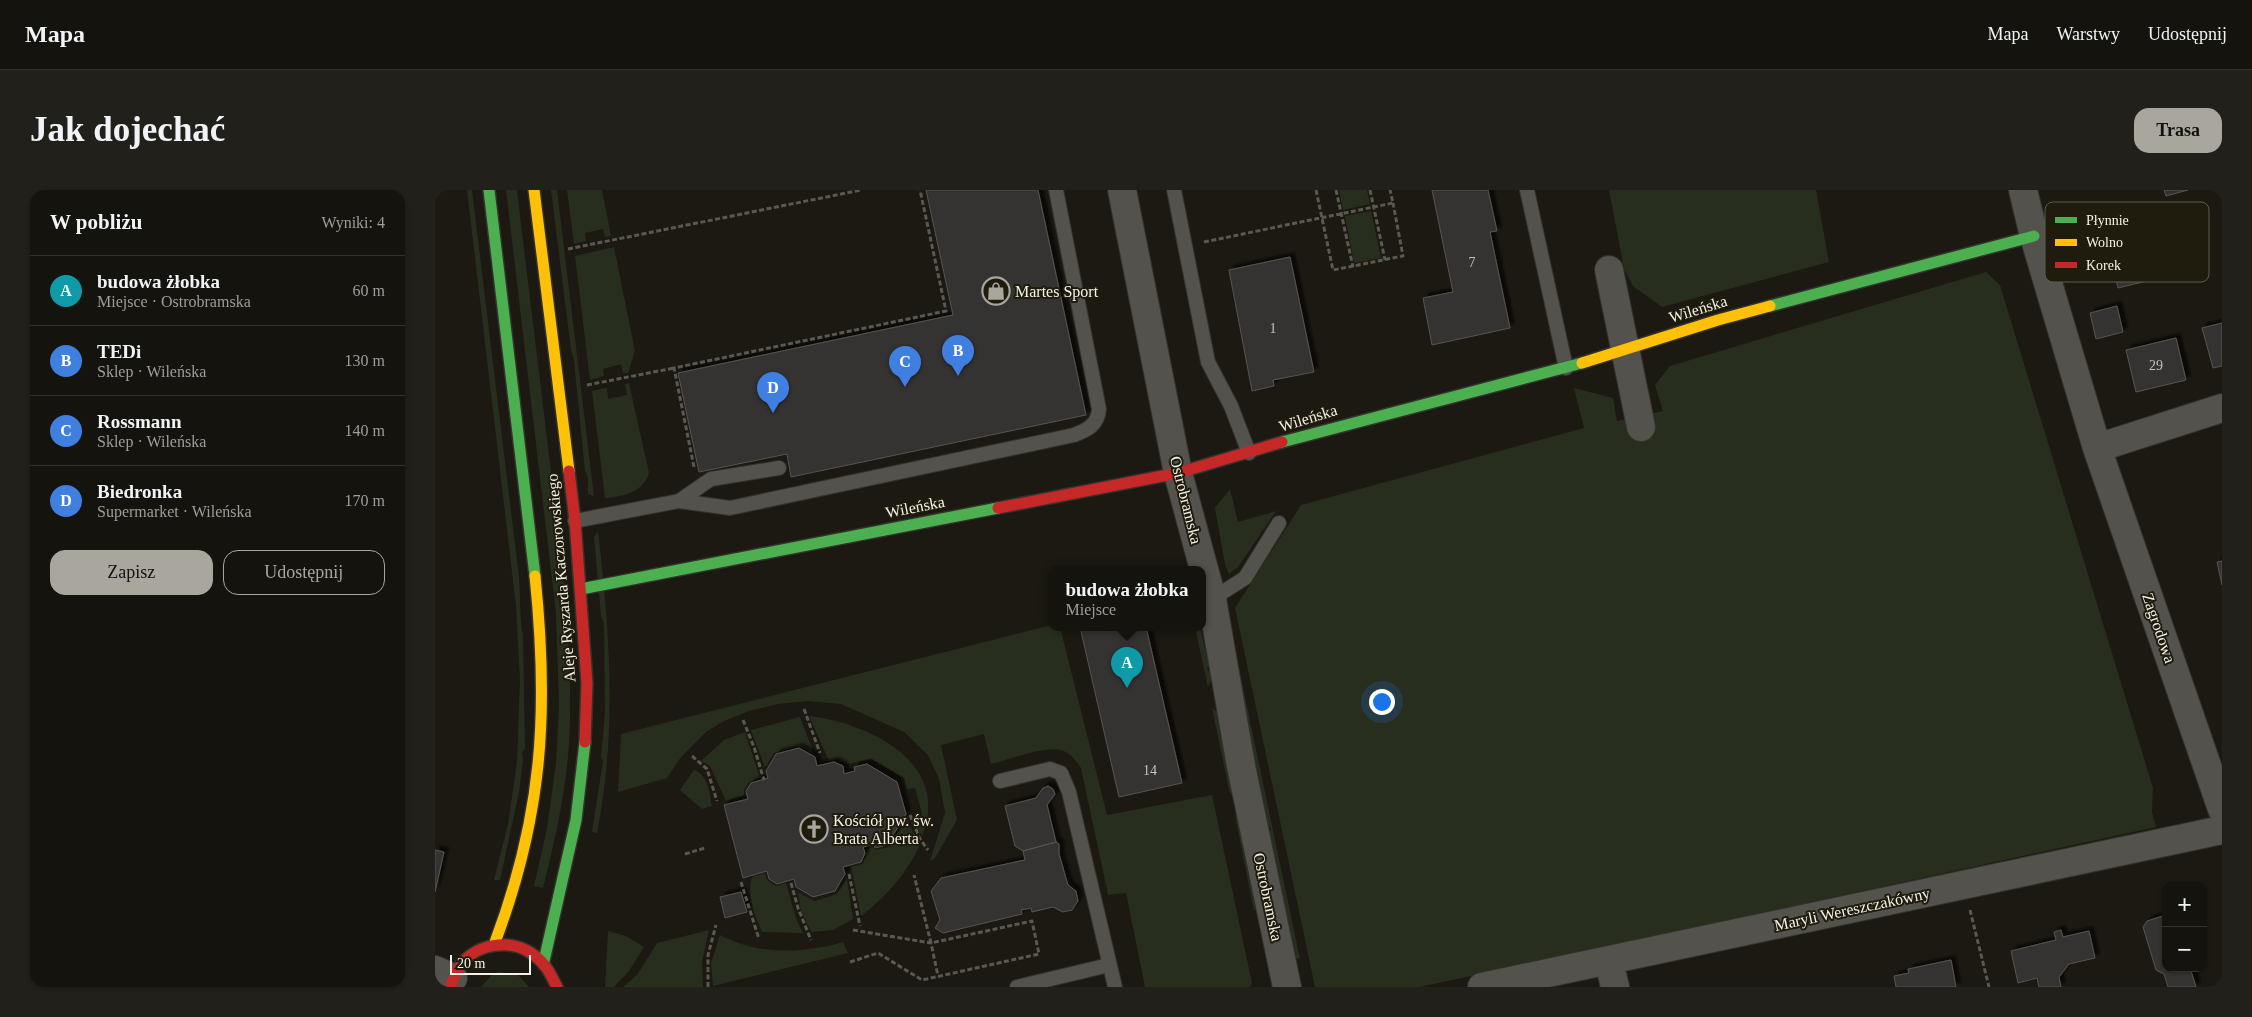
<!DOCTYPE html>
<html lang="pl">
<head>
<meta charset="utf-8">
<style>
	body { margin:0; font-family:"Times New Roman",serif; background:#21201b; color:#f1f3f6 }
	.controls { position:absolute; right:15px; bottom:15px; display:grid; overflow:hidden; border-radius:10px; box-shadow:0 1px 4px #0004 }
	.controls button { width:45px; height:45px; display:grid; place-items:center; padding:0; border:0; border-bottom:1px solid #33322e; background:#14130d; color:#f1f3f6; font:25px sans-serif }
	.scale { position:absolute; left:15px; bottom:12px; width:81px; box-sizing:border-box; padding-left:5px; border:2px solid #f5f2e9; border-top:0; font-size:14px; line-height:18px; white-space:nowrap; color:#f5f2e9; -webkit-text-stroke:4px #1f1c0d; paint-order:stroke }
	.you { position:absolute; left:946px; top:511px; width:18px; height:18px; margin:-12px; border:4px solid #fff; border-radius:50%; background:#1a73e8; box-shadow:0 0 0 8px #1a73e833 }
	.badge { display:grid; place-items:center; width:32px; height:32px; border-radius:50%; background:#a9a69d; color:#fff; font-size:16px; font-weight:700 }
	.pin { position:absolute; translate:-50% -41px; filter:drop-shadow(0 1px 2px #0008) }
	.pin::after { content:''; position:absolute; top:26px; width:18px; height:15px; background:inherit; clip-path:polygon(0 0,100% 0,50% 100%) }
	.popup { position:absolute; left:613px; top:376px; width:158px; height:65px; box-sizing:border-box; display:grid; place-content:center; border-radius:10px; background:#14130d; filter:drop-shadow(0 1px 4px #0005); font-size:16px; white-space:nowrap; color:#9d9e9d }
	.popup b { font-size:19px; color:#f1f3f6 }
	.popup::after { content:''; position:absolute; left:50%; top:100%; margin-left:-10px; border:10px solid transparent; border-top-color:#14130d }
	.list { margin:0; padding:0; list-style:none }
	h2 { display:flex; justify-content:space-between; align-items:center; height:65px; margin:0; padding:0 20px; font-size:21px }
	h2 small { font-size:16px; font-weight:400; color:#9d9e9d }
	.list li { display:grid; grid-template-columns:32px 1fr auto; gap:15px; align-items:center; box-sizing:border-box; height:70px; padding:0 20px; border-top:1px solid #33322e }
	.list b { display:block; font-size:19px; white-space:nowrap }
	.list p { margin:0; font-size:16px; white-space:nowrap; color:#9d9e9d }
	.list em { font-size:16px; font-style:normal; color:#9d9e9d }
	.actions { display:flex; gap:10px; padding:15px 20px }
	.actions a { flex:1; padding:11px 0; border:1px solid #a9a69d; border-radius:15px; text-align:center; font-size:18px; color:#a9a69d }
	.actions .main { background:#a9a69d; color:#111 }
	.map { position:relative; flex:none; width:1787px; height:797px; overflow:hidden; border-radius:15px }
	header { display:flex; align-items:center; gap:30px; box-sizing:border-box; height:70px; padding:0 25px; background:#14130d; border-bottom:1px solid #33322e }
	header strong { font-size:24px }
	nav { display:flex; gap:28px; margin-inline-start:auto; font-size:18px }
	.intro { display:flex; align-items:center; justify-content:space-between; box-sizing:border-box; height:120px; padding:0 30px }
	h1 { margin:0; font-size:35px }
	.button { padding:12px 22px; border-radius:15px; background:#a9a69d; color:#111; font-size:18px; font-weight:700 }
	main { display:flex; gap:30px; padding:0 30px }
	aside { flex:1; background:#14130d; border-radius:15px; box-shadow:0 1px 4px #0004 }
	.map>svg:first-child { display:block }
	.green { fill:#282e1d }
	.building { fill:#363331; stroke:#585352; filter:url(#shadow) }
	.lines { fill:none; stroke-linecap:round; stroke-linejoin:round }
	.lane-casing { stroke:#34322d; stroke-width:16 }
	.street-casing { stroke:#34322d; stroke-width:30 }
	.fast-casing { stroke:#34322d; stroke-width:14 }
	.slow-casing { stroke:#34322d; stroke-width:14 }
	.jam-casing { stroke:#34322d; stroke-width:14 }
	.path { stroke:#5a5852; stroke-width:3; stroke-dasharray:5 2.5; stroke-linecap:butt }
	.lane { stroke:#53524c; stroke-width:14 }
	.street { stroke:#53524c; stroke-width:28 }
	.fast { stroke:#4caf50; stroke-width:11 }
	.slow { stroke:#ffc107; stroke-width:11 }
	.jam { stroke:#c62828; stroke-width:11 }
	.labels { text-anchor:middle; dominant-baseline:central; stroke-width:4; stroke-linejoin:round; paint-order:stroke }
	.number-label { font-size:14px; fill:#c5c2bb }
	.poi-label { font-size:16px; fill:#f5f2e9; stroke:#1f1c0d; text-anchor:start }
	.street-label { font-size:16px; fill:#f5f2e9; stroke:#1f1c0d }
	.key { fill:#1f1c0d; stroke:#5f5c4f; stroke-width:1 }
	.key-label { font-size:14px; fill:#f5f2e9 }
</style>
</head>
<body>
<header>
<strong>Mapa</strong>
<nav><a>Mapa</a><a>Warstwy</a><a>Udostępnij</a></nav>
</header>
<div class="intro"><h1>Jak dojechać</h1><a class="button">Trasa</a></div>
<main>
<aside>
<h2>W pobliżu<small>Wyniki: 4</small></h2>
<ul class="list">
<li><span class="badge" style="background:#0f9aa8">A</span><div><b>budowa żłobka</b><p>Miejsce · Ostrobramska</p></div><em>60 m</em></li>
<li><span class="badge" style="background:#3f7fe0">B</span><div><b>TEDi</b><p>Sklep · Wileńska</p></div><em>130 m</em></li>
<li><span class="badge" style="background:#3f7fe0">C</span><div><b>Rossmann</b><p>Sklep · Wileńska</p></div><em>140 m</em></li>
<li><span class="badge" style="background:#3f7fe0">D</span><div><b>Biedronka</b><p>Supermarket · Wileńska</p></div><em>170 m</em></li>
</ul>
<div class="actions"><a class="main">Zapisz</a><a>Udostępnij</a></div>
</aside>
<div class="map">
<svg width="1787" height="797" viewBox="0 0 1787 797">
	<defs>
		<filter id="shadow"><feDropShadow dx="4.5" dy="-4.5" stdDeviation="1" flood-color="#0009"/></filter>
	</defs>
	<rect width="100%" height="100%" fill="#1b1911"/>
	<!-- green -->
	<path class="green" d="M32 0H37L84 387C85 398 85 437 88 444L90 559 87 562 88 570 84 602 65 690H59L73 634 82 572 85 490 81 416Z
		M71 0H82C93 94 105 188 116 282 126 364 137 448 135 531 134 588 122 643 108 698L99 696 112 638 121 573 124 516 121 423Z
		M116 0H122L159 306 153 304C152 296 155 288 150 281L139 171 136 160Z
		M132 0H167L176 46 170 47 168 39 150 43 151 51 139 54Z
		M904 0H932L935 14 908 20Z
		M1174 0H1381L1394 72 1227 117 1198 96 1189 79Z
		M936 21 946 68 919 73 910 26Z
		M179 57 200 161 193 183H188L186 174 168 179 169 186 155 190 140 66Z
		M1551 82 1565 95 1718 598 1717 622 1721 637 985 797H880L800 418 866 315 1149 238 1139 198 1178 208 1182 231 1228 221 1220 195 1235 176Z
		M194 193 214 283C209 302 187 307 170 308L157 201 172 198 173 209 192 205 190 194Z
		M795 299 803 332 841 321 803 377 794 384 790 375 780 318Z
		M163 342C175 443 182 542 162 643L157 642 168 571 166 567 170 523 169 434 166 426 159 347Z
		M792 421 865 769 861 768 834 642 836 639 833 635 800 477 802 474Z
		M617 435 625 437 672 625 777 605 817 793 815 797H710L691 703 673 705 646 578C641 570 635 563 626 560 608 556 574 570 556 574L549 544 506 555 522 630 500 668 495 671 510 623 504 589 493 565 469 542 406 514 373 511 343 514 314 521 289 531 271 542 246 567 232 588 183 602 186 544Z
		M760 437H765L774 476 772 478 773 481 775 480 777 489 773 497Z
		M777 518 783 523 798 598 795 604Z
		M374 526C433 533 517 572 487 646L482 637 487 624 480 598 472 599 469 588 436 569 412 574 402 569 394 571Z
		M365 527 379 564 363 556 339 563 330 577 316 540Z
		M310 542 325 588 314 592 309 600V605L291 611 275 576 266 571 289 550Z
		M259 580C274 586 274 602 277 616L267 619 245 600Z
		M800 625 806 630 823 714 819 721Z
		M472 628 484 657C471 684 451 707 426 726L416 677 428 674 432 659 438 657 440 660 454 657Z
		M330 683 332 690 341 696 351 693 362 731 368 743 327 742C320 725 311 705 317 687Z
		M412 689 418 729 398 740 376 742 366 721 363 702 380 711 402 704Z
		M274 740 267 772 268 797H188L202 785 222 753Z
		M173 741 191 746 209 757 194 781 179 797H170Z
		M285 745C323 765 367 764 408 752L413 763 278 796 276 773Z
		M64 782 83 785 94 797H46L56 786Z"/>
	<!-- building -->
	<path class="building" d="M491 0H603L651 225 356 287 352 264 264 282 243 183 518 125Z
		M997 0H1053L1062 41 1055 42 1075 138 997 155 988 108 1018 102Z
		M1729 0H1753L1731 6Z
		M1704 38 1716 90 1683 98 1670 46Z
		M855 67 879 182 838 190 839 196 817 201 794 80Z
		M1682 116 1688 142 1661 149 1655 123Z
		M1787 133V176L1778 178 1767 138Z
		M1741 148 1751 190 1701 202 1691 160Z
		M1787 371V395L1782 372Z
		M645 437H711L747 593 684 607Z
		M364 558 380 567 382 576 399 572 408 576 409 584 420 581 419 577 432 574 462 592 471 624 452 655 440 658 439 654 428 657 430 663 426 672 408 677 410 684 400 701 378 707 361 697 359 689 342 694 334 689 332 681 308 688 289 615 313 609 311 601 316 593 333 588 331 581 341 564Z
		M613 596 618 599 620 604 612 615 621 652 588 661 580 656 570 616 601 608 608 598Z
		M621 652 624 654V664L633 695 641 701 643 711 637 720 628 722 618 717 597 722 596 718 586 720 587 724 508 743 500 738 505 730 496 701 506 688 590 670 588 661Z
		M0 660 9 662 0 702Z
		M306 702 312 722 290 728 285 707Z
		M1731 725V778H1755L1761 797H1733L1729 784 1721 780 1708 737 1712 731Z
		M1626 740 1628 747 1654 741 1660 768 1634 774 1624 787 1626 797H1604L1602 788 1583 793 1576 761 1621 750 1619 742Z
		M1516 770 1521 797H1461L1459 786 1474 783 1473 779Z"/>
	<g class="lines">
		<!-- lane casing -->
		<g class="lane-casing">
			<path id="lane" d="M739 0 773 172 796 216 814 263
				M1092 0 1131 178
				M244 311 276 289 344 278
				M140 331 244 311 295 318 639 245C652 240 663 235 664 219L621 0
				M777 409 810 388 844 333
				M565 591 615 579 626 583 634 602 680 797
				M582 797 674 775"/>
		</g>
		<!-- street casing -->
		<g class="street-casing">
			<path id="street" d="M687 0 743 283 777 409 806 576 852 797
				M1588 0 1599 46 1662 258 1787 619
				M1174 80 1206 237
				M1662 258 1787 218
				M1174 771 1180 797
				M0 780 18 788
				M1047 797 1787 640"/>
		</g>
		<!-- fast casing -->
		<g class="fast-casing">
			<path id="fast" d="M54 0 100 386
				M1335 116 1599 46
				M847 252 1147 173
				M146 399 563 318
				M109 771 141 630 150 552"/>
		</g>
		<!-- slow casing -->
		<g class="slow-casing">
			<path id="slow" d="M99 0 134 281
				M1147 173 1283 130 1335 116
				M59 755C108 626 114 522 100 386"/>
		</g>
		<!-- jam casing -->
		<g class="jam-casing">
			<path id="jam" d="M134 281 140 331 152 493 150 552
				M563 318 743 283 847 252
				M15 797C18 791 20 785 23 779 38 753 77 747 100 766 111 774 116 785 122 797"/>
		</g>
		<!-- path -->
		<path class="path" d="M881 0 898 80 968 66 958 13
			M901 0 918 77
			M935 0 950 70
			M769 52 958 13 955 0
			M133 59 426 0
			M152 195 239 178
			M259 277 239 178 511 121 485 0
			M369 519 385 563
			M308 530 319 557 329 590
			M257 566 272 579 282 611
			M475 625 485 649 493 660
			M250 664 270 658
			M414 684 425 736
			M306 692 324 749
			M356 693 363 718 376 750
			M1535 720 1554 797
			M418 740 496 753 503 786
			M415 772 443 763 487 790 604 764 597 731 496 753 479 685
			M273 797V765L281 735"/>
		<!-- lane -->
		<use href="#lane" class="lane"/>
		<!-- street -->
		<use href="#street" class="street"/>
		<!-- fast -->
		<use href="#fast" class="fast"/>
		<!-- slow -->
		<use href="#slow" class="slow"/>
		<!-- jam -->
		<use href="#jam" class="jam"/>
	</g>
	<!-- icons -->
	<defs>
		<g id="shop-ring" transform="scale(1.4375)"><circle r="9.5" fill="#1f1c0d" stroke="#a9a69d" stroke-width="1.5"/><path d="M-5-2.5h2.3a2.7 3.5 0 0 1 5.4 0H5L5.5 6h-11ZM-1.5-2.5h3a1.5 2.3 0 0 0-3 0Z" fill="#a9a69d"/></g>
		<g id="church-ring" transform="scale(1.4375)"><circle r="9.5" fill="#1f1c0d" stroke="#a9a69d" stroke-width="1.5"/><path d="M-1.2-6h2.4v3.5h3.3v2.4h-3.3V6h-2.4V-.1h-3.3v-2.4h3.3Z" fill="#a9a69d"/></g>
	</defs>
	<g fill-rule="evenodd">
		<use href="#shop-ring" x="561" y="101"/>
		<use href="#church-ring" x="379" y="639"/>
	</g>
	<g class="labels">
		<!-- number labels -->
		<g class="number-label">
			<text x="1037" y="72">7</text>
			<text x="838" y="138">1</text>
			<text x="1721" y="175">29</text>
			<text x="715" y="580">14</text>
		</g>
		<!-- poi labels -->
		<g class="poi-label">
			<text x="580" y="101">Martes Sport</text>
			<text x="398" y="630">Kościół pw. św.<tspan x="398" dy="18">Brata Alberta</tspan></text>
		</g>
		<!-- street labels -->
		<g class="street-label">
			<text transform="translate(1263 119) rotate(-17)">Wileńska</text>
			<text transform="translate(873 228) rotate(-17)">Wileńska</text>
			<text transform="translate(751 310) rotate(76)">Ostrobramska</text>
			<text transform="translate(480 317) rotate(-11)">Wileńska</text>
			<text transform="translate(126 388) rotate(-95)">Aleje Ryszarda Kaczorowskiego</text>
			<text transform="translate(1724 438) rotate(71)">Zagrodowa</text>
			<text transform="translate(833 707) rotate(78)">Ostrobramska</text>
			<text transform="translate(1417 719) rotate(-12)">Maryli Wereszczakówny</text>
		</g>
	</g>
	<!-- legend -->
	<rect x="1610" y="12" width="164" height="80" rx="8" class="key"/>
	<rect x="1620" y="27" width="22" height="6" fill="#4caf50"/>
	<rect x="1620" y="49" width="22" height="7" fill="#ffc107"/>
	<rect x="1620" y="72" width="22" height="6" fill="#c62828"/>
	<g class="key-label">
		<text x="1651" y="35">Płynnie</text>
		<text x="1651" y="57">Wolno</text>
		<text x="1651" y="80">Korek</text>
	</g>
</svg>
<div class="controls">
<button>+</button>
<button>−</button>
</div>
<div class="scale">20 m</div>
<div class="you"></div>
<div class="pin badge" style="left:692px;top:498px;background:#0f9aa8">A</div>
<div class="popup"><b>budowa żłobka</b>Miejsce</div>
<div class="pin badge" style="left:523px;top:186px;background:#3f7fe0">B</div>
<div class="pin badge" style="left:470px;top:197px;background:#3f7fe0">C</div>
<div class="pin badge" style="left:338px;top:223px;background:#3f7fe0">D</div>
</div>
</main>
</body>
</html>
